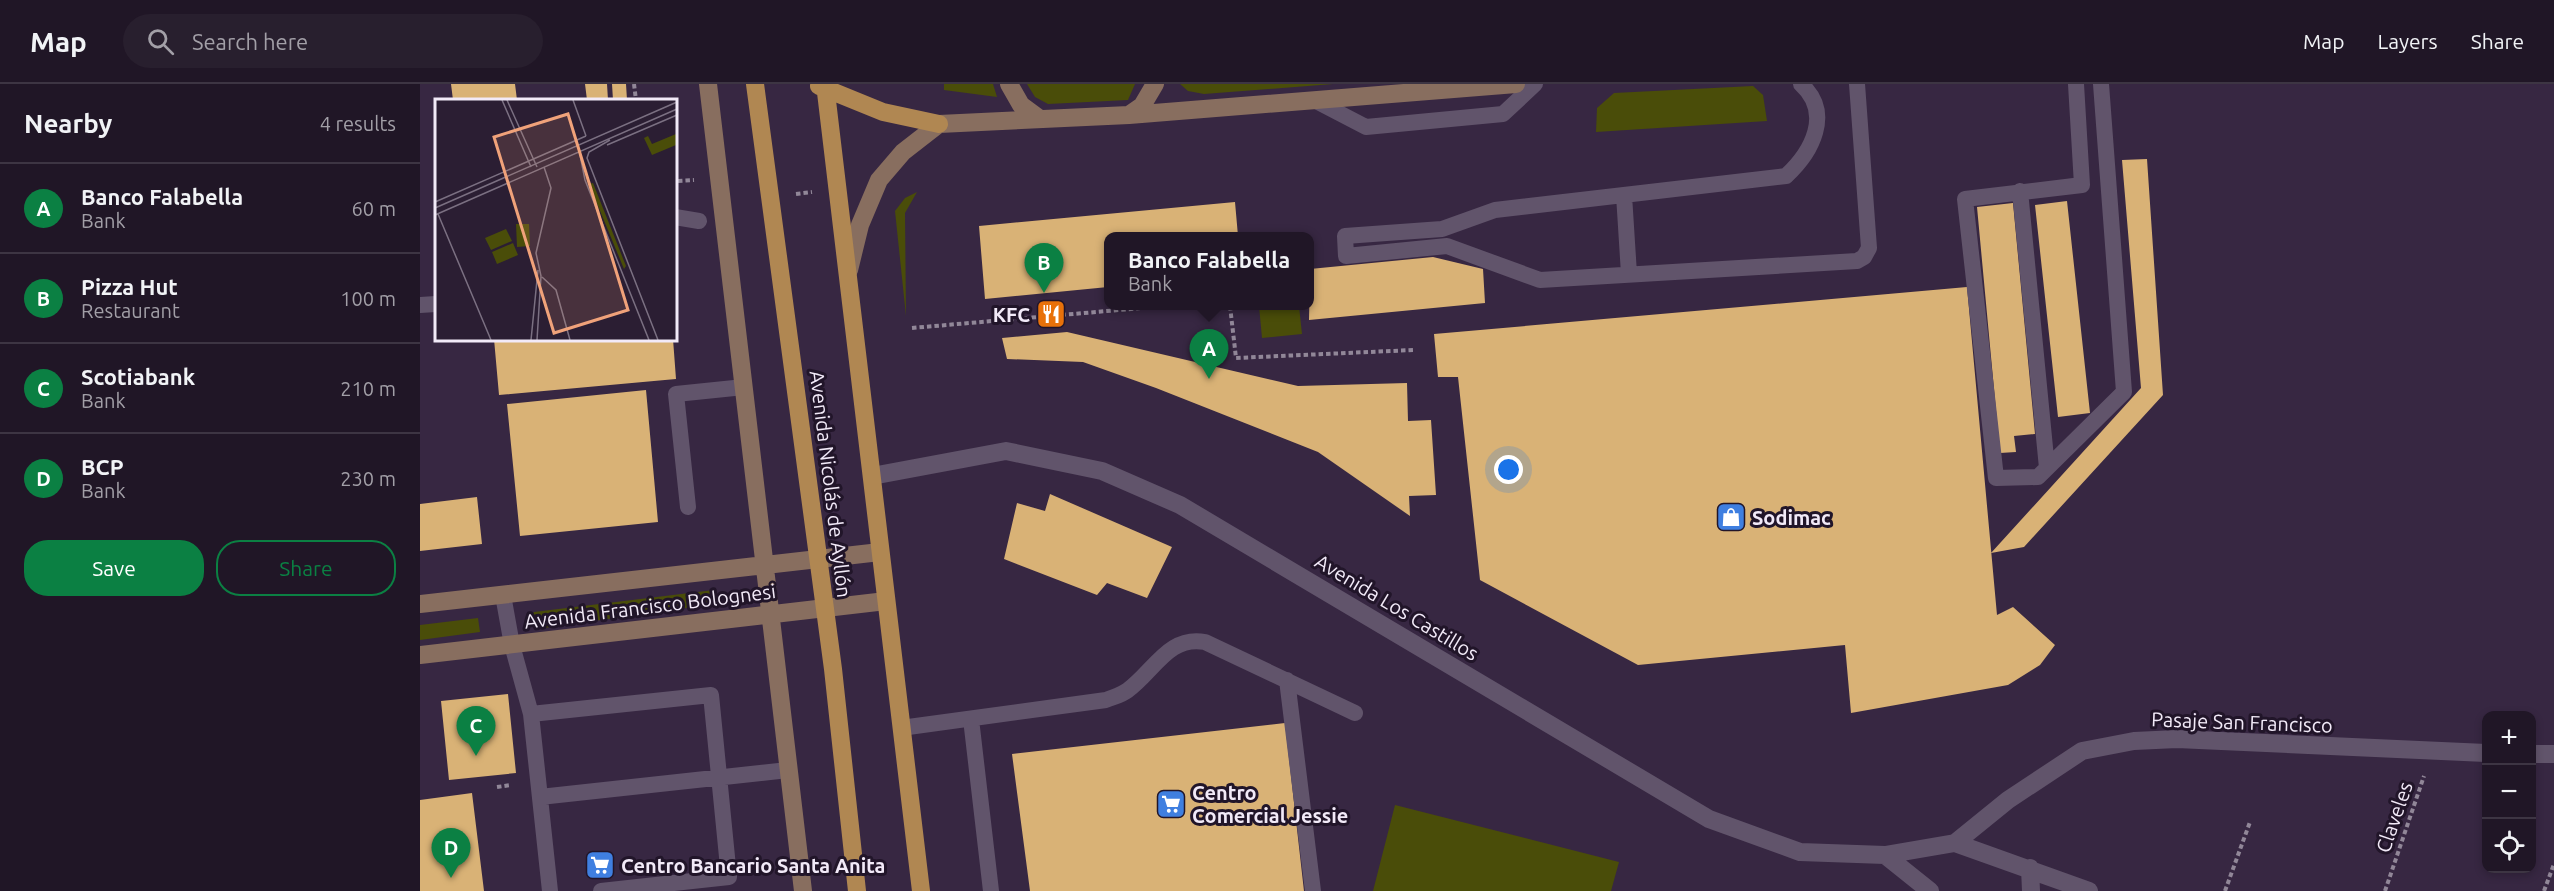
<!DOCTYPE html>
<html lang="en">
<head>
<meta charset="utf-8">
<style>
	body { margin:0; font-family:Ubuntu,sans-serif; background:#281f2e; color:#f1f3f6 }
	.controls { position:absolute; right:18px; bottom:18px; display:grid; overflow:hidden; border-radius:12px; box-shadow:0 3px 9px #0003 }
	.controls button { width:54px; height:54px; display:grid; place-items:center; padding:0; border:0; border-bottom:2px solid #3d3543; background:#201626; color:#f1f3f6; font:30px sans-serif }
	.you { position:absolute; left:1089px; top:386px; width:21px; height:21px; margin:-15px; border:4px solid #fff; border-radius:50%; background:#1a73e8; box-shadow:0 0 0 9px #1a73e833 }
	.badge { display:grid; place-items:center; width:39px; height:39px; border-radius:50%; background:#0b8043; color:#fff; font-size:20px; font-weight:700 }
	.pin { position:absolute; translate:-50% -50px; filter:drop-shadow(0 2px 3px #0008) }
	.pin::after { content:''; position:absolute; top:32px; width:21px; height:18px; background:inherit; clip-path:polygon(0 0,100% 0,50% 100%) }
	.popup { position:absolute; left:684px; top:148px; width:210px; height:78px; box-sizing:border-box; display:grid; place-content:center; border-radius:12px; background:#201626; filter:drop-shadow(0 2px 4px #0005); font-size:20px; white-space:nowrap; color:#a29fa7 }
	.popup b { font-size:22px; color:#f1f3f6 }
	.popup::after { content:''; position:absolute; left:50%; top:100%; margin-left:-12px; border:12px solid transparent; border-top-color:#201626 }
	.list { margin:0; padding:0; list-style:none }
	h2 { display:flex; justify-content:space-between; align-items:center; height:78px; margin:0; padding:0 24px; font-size:26px }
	h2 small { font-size:20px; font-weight:400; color:#a29fa7 }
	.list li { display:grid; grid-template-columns:39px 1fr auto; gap:18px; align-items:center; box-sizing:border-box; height:90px; padding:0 24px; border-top:2px solid #3d3543 }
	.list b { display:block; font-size:22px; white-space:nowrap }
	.list p { margin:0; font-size:20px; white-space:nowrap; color:#a29fa7 }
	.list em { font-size:20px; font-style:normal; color:#a29fa7 }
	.actions { display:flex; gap:12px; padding:18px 24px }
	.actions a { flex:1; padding:14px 0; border:2px solid #0b8043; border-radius:24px; text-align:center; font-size:21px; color:#0b8043 }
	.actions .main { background:#0b8043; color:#fff }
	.icon { flex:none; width:33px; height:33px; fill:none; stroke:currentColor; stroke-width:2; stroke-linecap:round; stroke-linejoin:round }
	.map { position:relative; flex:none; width:2134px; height:807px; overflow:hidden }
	header { display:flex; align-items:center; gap:36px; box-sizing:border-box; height:84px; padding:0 30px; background:#201626; border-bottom:2px solid #3d3543 }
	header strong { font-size:28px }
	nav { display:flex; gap:33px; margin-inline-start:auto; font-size:21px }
	.search { width:420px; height:54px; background:#281f2e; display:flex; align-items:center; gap:15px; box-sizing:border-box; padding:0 21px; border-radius:33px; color:#a29fa7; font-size:22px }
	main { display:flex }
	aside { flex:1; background:#201626 }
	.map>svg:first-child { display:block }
	.built { fill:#372742; fill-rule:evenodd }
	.green { fill:#4a4d09 }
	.building { fill:#d9b276 }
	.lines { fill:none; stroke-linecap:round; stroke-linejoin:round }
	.path { stroke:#918798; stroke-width:4; stroke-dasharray:4.5 3; stroke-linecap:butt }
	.lane { stroke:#61546b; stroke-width:16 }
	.street { stroke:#61546b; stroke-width:18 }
	.secondary { stroke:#886e5f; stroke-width:18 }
	.primary { stroke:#b08752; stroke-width:18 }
	.labels { text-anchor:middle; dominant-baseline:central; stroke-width:6; stroke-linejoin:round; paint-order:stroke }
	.poi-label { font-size:20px; font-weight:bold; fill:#f2eaf8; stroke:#211529; text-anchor:start }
	.street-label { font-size:20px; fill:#f2eaf8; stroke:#211529 }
	.inset-road { fill:none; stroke:#7b7082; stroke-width:1.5 }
	.view { fill:#f0a27a; fill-opacity:0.15; stroke:#f0a27a; stroke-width:3 }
	.inset-edge { fill:none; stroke:#f2eaf8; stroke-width:3 }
</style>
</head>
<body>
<header>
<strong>Map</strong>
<div class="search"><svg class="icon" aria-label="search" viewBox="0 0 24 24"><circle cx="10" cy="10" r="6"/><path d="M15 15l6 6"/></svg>Search here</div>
<nav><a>Map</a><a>Layers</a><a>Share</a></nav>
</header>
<main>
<aside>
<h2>Nearby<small>4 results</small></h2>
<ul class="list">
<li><span class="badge">A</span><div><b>Banco Falabella</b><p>Bank</p></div><em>60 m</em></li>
<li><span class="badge">B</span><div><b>Pizza Hut</b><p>Restaurant</p></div><em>100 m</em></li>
<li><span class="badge">C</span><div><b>Scotiabank</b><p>Bank</p></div><em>210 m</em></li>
<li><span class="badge">D</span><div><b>BCP</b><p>Bank</p></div><em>230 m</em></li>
</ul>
<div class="actions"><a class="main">Save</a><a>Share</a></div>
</aside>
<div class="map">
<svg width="2134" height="807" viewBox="0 0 2134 807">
	<rect width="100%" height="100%" fill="#2b1e33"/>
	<!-- built -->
	<path class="built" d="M0 0H2134V807H0ZM16 16H255V255H16ZM688 152H890V222H688ZM2066 632H2112V784H2066Z"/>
	<!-- green -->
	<path class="green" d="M524 0H573L577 13 524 6Z
		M607 0H715L708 16 628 20 615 13Z
		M760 0H913L784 10 768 7Z
		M1333 2 1343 11 1347 37 1176 48 1177 24 1194 9Z
		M497 108 485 129 486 232 475 127 485 114Z
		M839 222H879L882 250 842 254Z
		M294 506V520L117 545 110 541 109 533 114 528Z
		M58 534 60 548 0 556V541Z
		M975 721 1199 778 1191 807H953Z"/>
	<!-- building -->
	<path class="building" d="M31 0H95L97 16H33Z
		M165 0H187L188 16H167Z
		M192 0H206L207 16H193Z
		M1727 75 1743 311 1604 463 1571 469 1721 304 1702 76Z
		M1647 117 1670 329 1638 333 1615 121Z
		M815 118 818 152H688V203L565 215 559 142Z
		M1593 119 1615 350 1594 352 1596 368 1580 369 1557 123Z
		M1013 173 1063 185 1065 219 889 236 890 185Z
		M1547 203 1577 531 1593 523 1635 561 1620 581 1588 601 1431 629 1425 561 1218 581 1060 496 1038 293H1018L1014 250Z
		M647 248 878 302 987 299 988 337 1011 336 1016 411 989 412 990 432 898 368 736 304 663 278 587 275 582 254Z
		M74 255H253L256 295 79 311Z
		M226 306 238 438 100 452 87 320Z
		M630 410 752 463 727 514 687 499 677 511 584 475 597 419 625 427Z
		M57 413 62 460 0 467V420Z
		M88 610 96 689 29 696 21 617Z
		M865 639 884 807H610L592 670Z
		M52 709 64 807H0V716Z"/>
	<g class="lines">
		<!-- path -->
		<path class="path" d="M214 0 216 16
			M255 84 256 97 274 96
			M376 110 392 108
			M810 222 816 274 993 266
			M492 244 745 222
			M77 703 91 701
			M1805 807 1830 738
			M1965 807 2004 692
			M2124 807 2134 780"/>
		<!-- lane -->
		<path class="lane" d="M1381 0C1413 29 1392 68 1366 92L1075 126 1022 145 925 152 926 172 1027 162 1120 196 1437 177 1444 173 1449 164 1437 0
			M1656 0 1662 101 1545 115 1576 394 1618 393 1704 308 1681 0
			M896 17 946 43 1083 30 1115 0
			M1600 107 1627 384
			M1204 111 1209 190
			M255 133 279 137
			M0 221 16 220
			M268 423 256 310 324 303
			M83 511 92 561 111 630
			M867 596 893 807
			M551 635 571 807
			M481 644 686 616C693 613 702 611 708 606 734 587 749 551 785 558L935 629
			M120 713 368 686
			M130 807 111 630 291 611 309 793 181 807"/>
		<!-- street -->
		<path class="street" d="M452 392 586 367 682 387 760 421 1289 735 1380 768 1465 771 1535 759 1669 807
			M2112 670H2134
			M1535 759 1588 716 1662 667 1714 657 1757 655 2066 669
			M1465 771 1510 807
			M1610 784 1611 807"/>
		<!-- secondary -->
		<path class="secondary" d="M288 0 383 807
			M589 0 601 21 620 35
			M709 31 722 22 735 0
			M429 186 440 141 459 96 483 68 519 40 709 31 1096 0
			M0 520 460 468
			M0 571 466 517"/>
		<!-- primary -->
		<path class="primary" d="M335 0 413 585 437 807
			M405 0 501 807
			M399 2 463 28 519 40"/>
	</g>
	<!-- icons -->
	<defs>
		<g id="restaurant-square" transform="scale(1.5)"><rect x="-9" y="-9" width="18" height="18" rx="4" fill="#e8710a" stroke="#211529"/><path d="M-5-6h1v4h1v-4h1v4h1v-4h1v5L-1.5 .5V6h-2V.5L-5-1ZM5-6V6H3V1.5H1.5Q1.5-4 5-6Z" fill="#fff"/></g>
		<g id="shop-square" transform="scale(1.5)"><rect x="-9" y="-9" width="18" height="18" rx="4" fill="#3f7fe0" stroke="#211529"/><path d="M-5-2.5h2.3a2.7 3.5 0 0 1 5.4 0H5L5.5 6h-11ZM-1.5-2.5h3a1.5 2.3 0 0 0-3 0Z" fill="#fff"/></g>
		<g id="supermarket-square" transform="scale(1.5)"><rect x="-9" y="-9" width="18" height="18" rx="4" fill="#3f7fe0" stroke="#211529"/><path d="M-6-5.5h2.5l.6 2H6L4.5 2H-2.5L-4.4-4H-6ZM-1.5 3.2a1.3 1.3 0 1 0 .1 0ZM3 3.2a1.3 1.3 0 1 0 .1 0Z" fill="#fff"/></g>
	</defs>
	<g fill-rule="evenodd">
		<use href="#restaurant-square" x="631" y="230"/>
		<use href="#shop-square" x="1311" y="433"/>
		<use href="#supermarket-square" x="751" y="720"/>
		<use href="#supermarket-square" x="180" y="781"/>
	</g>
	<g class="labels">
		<!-- poi labels -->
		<g class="poi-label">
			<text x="610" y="230" text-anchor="end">KFC</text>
			<text x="1332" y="433">Sodimac</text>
			<text x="772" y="708">Centro<tspan x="772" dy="23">Comercial Jessie</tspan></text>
			<text x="201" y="781">Centro Bancario Santa Anita</text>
		</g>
		<!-- street labels -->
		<g class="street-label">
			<text transform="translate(411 400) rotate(83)">Avenida Nicolás de Ayllón</text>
			<text transform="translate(230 522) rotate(-7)">Avenida Francisco Bolognesi</text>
			<text transform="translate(977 523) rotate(31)">Avenida Los Castillos</text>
			<text transform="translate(1822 638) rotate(2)">Pasaje San Francisco</text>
			<text transform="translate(1974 733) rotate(-71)">Claveles</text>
		</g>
	</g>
	<!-- overview -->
	<g transform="translate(15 15)">
		<rect width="242" height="242" fill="#2b1e33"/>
		<path d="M241 35V46L217 56 209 39 213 37 217 45ZM158 84 191 167 189 170 154 85ZM81 125H94L95 147 82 148ZM71 130 77 142 56 151 50 139ZM78 144 83 156 62 165 57 153Z" fill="#4a4d09"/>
		<path class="inset-road" d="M67 1 96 68M72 1 102 68M138 1 151 37M175 41 154 53 152 59 223 241M172 46 242 16M144 51 150 81 214 241M0 103 151 37M0 109 242 3M3 115 56 241M0 116 242 10M107 178 121 191 135 241M96 241 103 171M102 241 106 177 101 154 116 89 109 68"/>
		<path class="view" d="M133 15 193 211 119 234 59 38Z"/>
		<rect width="242" height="242" class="inset-edge"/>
	</g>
</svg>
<div class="controls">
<button>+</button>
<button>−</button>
<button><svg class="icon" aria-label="locate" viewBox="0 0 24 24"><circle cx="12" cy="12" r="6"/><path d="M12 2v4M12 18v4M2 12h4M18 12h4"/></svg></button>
</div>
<div class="you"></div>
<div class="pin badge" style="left:789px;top:295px">A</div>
<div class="popup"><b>Banco Falabella</b>Bank</div>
<div class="pin badge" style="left:624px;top:209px">B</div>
<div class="pin badge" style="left:56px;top:672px">C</div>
<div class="pin badge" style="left:31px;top:794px">D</div>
</div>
</main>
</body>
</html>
